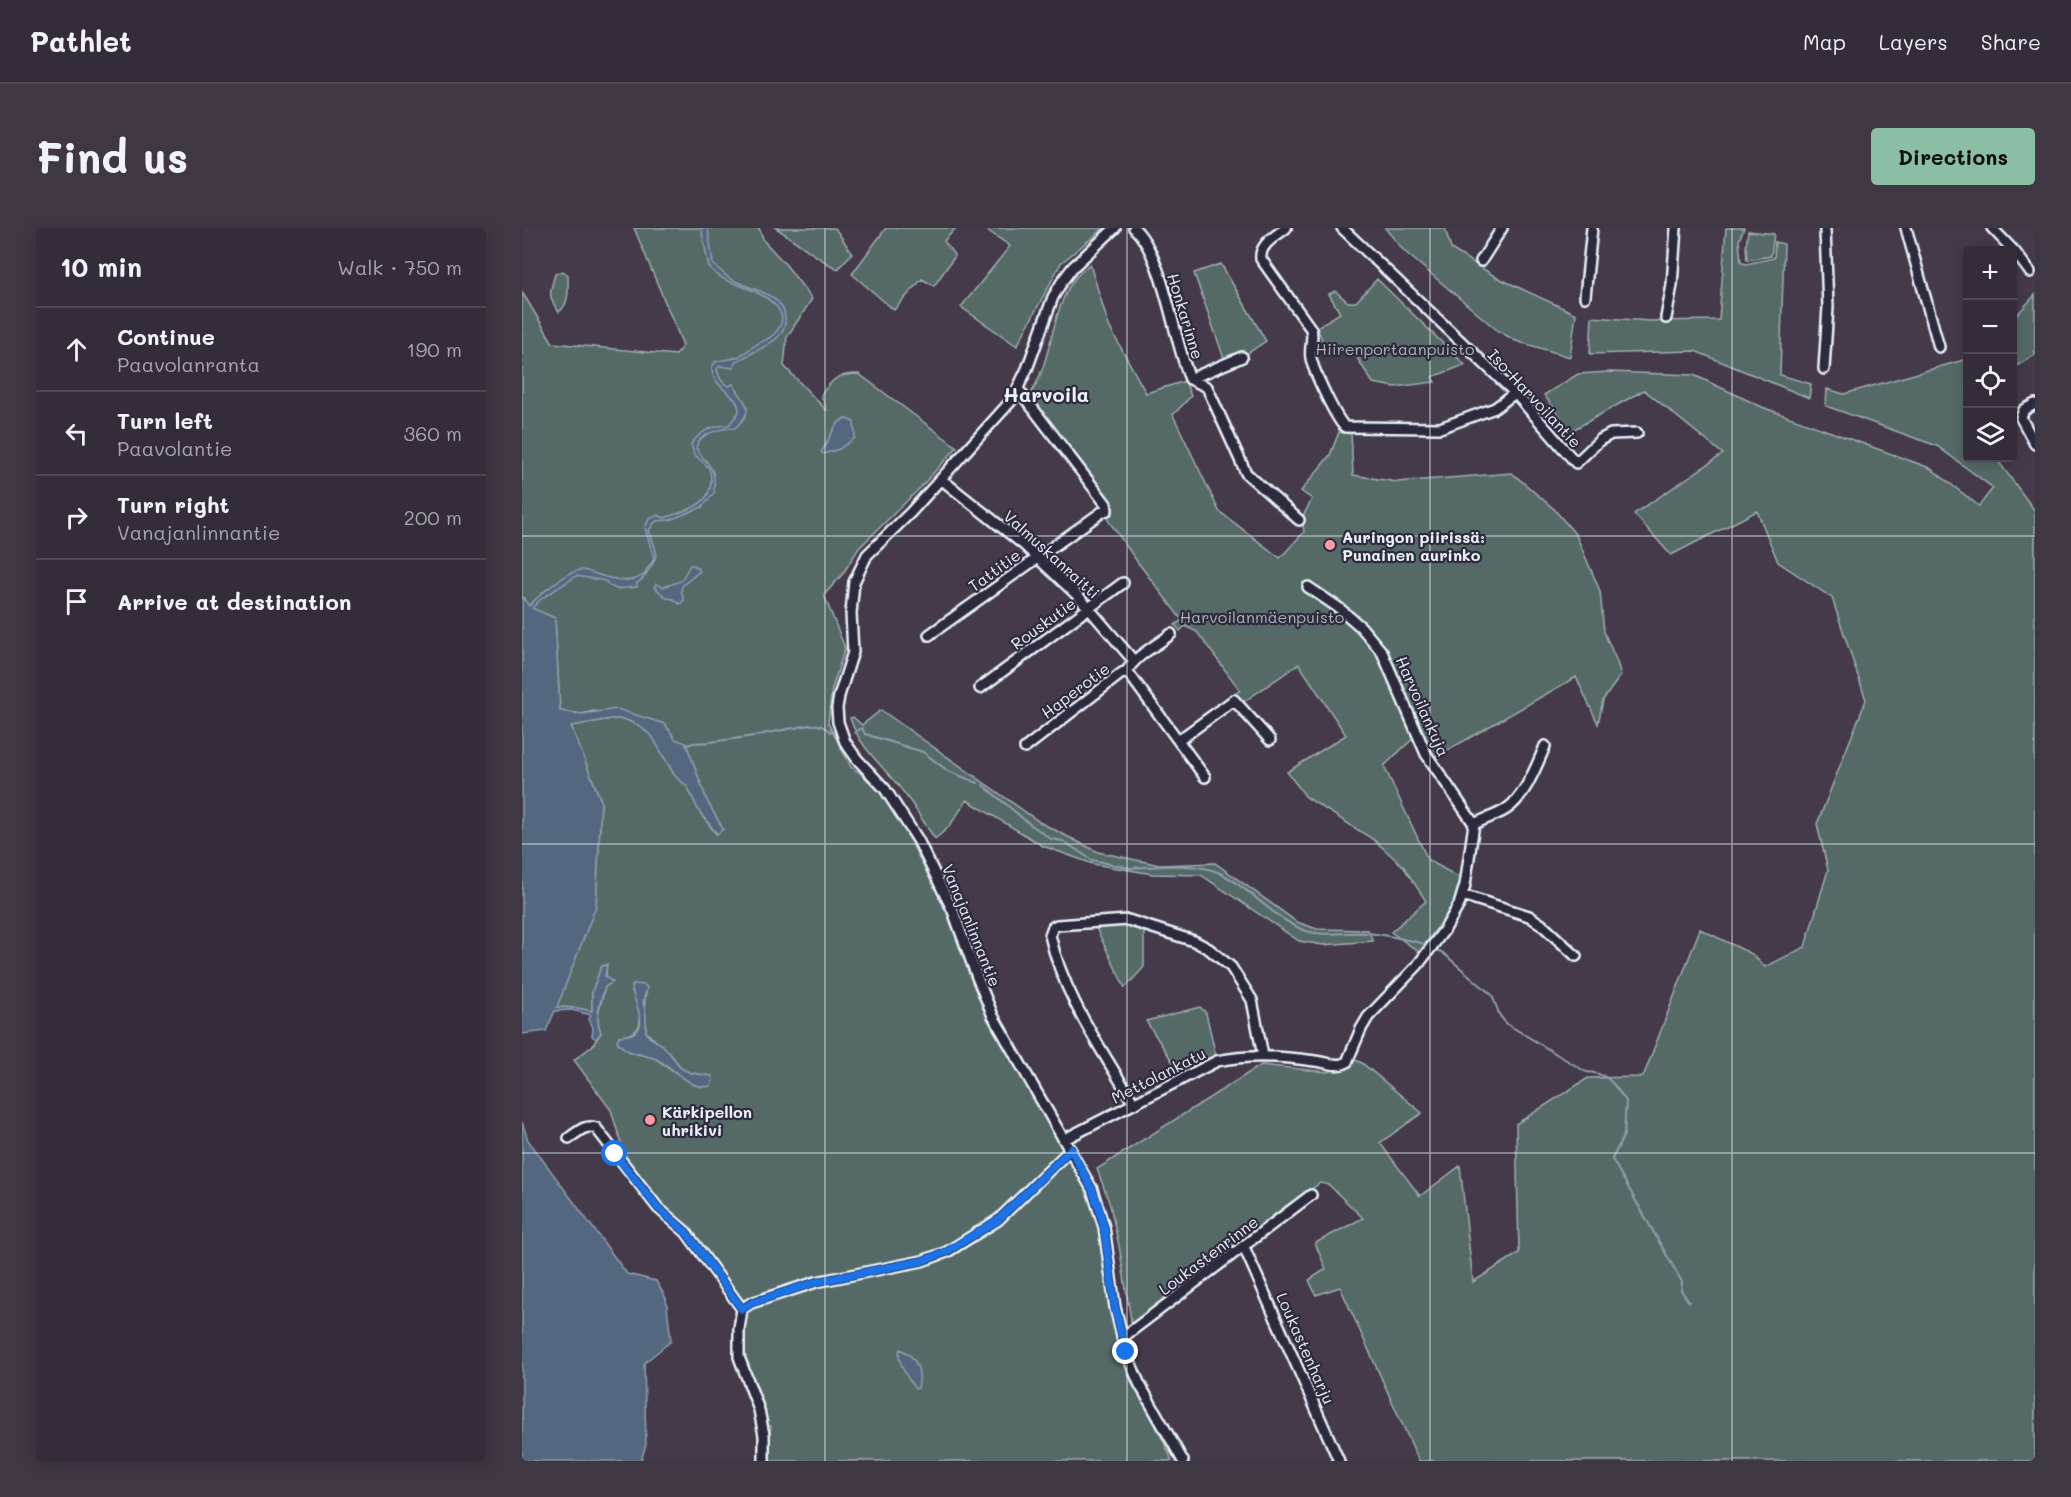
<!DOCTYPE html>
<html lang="en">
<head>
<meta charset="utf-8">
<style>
	body { margin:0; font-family:Mali,sans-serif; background:#3f3843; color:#f1f3f6 }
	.controls { position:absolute; right:18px; top:18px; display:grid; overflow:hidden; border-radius:6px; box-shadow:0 3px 15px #0003 }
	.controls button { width:54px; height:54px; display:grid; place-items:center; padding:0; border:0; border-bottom:2px solid #4e4853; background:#342c38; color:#f1f3f6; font:30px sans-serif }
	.stop { position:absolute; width:18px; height:18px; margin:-14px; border:4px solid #1a73e8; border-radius:50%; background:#fff }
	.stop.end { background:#1a73e8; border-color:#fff; box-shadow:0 2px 6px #0008 }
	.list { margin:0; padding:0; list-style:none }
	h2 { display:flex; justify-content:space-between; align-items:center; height:78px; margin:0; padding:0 24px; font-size:26px }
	h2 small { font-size:20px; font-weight:400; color:#a9a7ae }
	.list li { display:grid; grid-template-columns:39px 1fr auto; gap:18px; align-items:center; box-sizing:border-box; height:84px; padding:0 24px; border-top:2px solid #4e4853 }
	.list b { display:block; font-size:22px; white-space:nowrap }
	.list p { margin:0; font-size:20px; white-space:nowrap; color:#a9a7ae }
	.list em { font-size:20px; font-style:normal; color:#a9a7ae }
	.icon { flex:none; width:33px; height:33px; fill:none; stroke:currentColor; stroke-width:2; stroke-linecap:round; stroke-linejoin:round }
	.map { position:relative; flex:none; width:1513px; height:1233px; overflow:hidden; border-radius:6px }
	header { display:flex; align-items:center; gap:36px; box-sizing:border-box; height:84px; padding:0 30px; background:#342c38; border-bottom:2px solid #4e4853 }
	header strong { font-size:28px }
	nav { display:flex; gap:33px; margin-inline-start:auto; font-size:21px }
	.intro { display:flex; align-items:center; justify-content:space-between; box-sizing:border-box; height:144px; padding:0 36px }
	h1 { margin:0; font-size:42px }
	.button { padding:15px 27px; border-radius:6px; background:#8abfa5; color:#111; font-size:21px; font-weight:700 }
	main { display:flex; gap:36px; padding:0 36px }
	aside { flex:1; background:#342c38; border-radius:6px; box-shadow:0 3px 15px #0003 }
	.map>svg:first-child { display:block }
	.green { fill:#556b66; stroke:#9eaeaf; stroke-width:1.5; fill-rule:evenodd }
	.water { fill:#53677f; stroke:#8f9eaf; stroke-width:1.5 }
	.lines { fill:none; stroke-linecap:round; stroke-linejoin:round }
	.stream { stroke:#8f9eaf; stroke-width:2 }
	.minor-casing { stroke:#e8f1f8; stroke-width:14 }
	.minor { stroke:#2f2a3d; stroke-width:9 }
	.route { stroke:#1a73e8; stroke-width:8 }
	.grid { fill:none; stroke:#e8f1f8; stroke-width:1.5; stroke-opacity:0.55 }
	.poi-dot { fill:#ff9aa2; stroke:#2f2a3d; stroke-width:2 }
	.labels { text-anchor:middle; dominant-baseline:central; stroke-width:4.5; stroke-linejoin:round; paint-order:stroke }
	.street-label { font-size:16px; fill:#e8f1f8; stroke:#2f2a3d }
	.park-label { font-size:16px; fill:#a6b5b6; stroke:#2f2a3d }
	.poi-label { font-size:16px; font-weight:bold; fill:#e8f1f8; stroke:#2f2a3d; text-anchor:start }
	.quarter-label { font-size:20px; font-weight:bold; fill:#e8f1f8; stroke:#2f2a3d }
</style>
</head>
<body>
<header>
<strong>Pathlet</strong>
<nav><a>Map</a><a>Layers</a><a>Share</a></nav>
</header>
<div class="intro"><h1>Find us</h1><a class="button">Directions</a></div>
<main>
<aside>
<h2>10 min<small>Walk · 750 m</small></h2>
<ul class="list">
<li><svg class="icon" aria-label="ahead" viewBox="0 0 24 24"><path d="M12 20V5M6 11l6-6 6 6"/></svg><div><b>Continue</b><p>Paavolanranta</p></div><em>190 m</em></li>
<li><svg class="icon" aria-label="left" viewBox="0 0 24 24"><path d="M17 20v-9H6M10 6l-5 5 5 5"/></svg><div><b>Turn left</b><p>Paavolantie</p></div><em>360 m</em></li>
<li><svg class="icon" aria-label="right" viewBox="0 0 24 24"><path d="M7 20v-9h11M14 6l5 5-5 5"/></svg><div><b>Turn right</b><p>Vanajanlinnantie</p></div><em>200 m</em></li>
<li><svg class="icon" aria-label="arrive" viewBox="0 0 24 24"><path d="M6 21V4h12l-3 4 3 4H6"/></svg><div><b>Arrive at destination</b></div></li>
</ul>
</aside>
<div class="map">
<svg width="1513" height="1233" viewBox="0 0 1513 1233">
	<rect width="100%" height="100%" fill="#453a4a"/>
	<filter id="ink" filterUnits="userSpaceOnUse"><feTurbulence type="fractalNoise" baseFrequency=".0167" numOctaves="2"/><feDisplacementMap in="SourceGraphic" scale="12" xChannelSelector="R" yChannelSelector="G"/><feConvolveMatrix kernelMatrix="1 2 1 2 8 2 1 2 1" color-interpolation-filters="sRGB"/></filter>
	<g filter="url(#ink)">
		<!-- green -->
		<path class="green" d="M112 0H237L242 13 265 38 290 71 265 109 262 138 305 183 299 167C311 150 316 146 337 146L435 219 397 261 337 320 320 347 302 367 323 420 310 461 306 495 329 539 338 545 358 564 377 591 426 686 471 802 490 830 567 965C585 1017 584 1072 600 1124 611 1162 636 1196 650 1233H244L249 1198 243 1196 220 1124V1099L225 1082 174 1009 133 973 106 938 89 882 52 832 70 818 79 805C71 786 81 775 83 757 84 750 84 743 85 737L79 739 70 764V783L55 780 34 779 74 678 79 573 49 498 89 491H102L116 497 130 508 153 548 165 558 177 583 194 606 201 601 185 573 164 516 153 511 143 496 72 483 60 486 38 483 33 390 8 380 0 368V64L31 115 154 127 161 117ZM125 761C120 776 124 789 124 804L147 824 160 841 169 845 189 848 172 857 132 830 108 824 97 808C127 807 119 783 110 763Z
			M254 0H313L330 25 316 41C293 30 275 13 254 0Z
			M364 0H434L422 13 433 28 412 58 400 51 372 82 330 46Z
			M462 0H582L539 35 495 118 439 79 488 18Z
			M863 0H923L929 21 974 49 1054 86 1048 129 994 113 976 103 882 23Z
			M1204 0H1222L1217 12 1219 34 1224 36 1252 30 1253 14 1262 16 1258 147 1289 156 1287 170 1173 123 1068 126 1070 89 1128 93 1197 92Z
			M1226 3 1252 6 1249 28 1225 32 1224 18Z
			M568 36 587 98 624 165 663 153 669 168 651 187 697 283 758 330 782 304 780 290 790 271 779 263 808 227 817 204H829L831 247 875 254 990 245 1032 281 1054 307 1078 363 1082 404 1095 434 1099 447 1081 472 1076 496 1054 449 912 530 899 503 862 538 906 632 940 651 930 680 897 724 869 704 904 673 881 638 852 612 784 569 765 544 824 507 777 436 720 475 713 466 718 462 675 404 663 398 658 403 653 397 660 392 614 332 586 292 584 284 588 283 506 170C531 134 528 85 551 53 555 47 562 41 568 36Z
			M699 36 744 113 720 129 704 136 672 45Z
			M41 43 46 47C46 60 48 76 37 84 25 68 28 65 33 46Z
			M855 51 943 137 910 149 913 154 873 159 851 155 830 122 812 120 804 122 795 99 818 85 807 66 813 63 826 74H834Z
			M1513 67V127L1491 140V91Z
			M1445 131 1446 230H1474L1513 283V1233H897L818 1059 794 1067 787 1052 804 1041 793 1015 841 990 807 957 798 955 610 1098 597 1018 588 977 575 941 739 837 806 844 823 838 829 830 840 835 900 885 858 915 898 968 938 938 951 1054 997 1025 994 896 1066 850 1121 849 1178 701 1230 726 1243 739 1283 719 1306 642 1295 596 1344 472 1310 370 1256 334 1235 283 1149 327 1112 286 1201 226 1122 162 1049 203 1022 167 1056 146 1087 144 1172 147 1240 179 1408 240 1457 278 1471 260 1415 218 1304 178 1305 161 1322 166Z
			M359 482 519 595 576 624 638 637 693 635 775 694 795 701 846 702 851 713 801 717 777 713 679 647 631 646 571 636 521 618 445 572 427 599 413 611C402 595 392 577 379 561 360 537 337 519 328 490L331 489 340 497Z
			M609 696 622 700V739L603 760 573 698Z
			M678 779 684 785 694 828 659 847 624 793Z"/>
		<!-- water -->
		<path class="water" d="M179 0H186L191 36C197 41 203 48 209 51 225 61 263 65 263 90 264 98 261 105 254 111 244 119 229 125 217 132L213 135 211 140 198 138 195 141C197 149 199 155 207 158L211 156C223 176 235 180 213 200 200 200 176 205 174 220 187 240 194 236 192 265L180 279 148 292 134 293 127 302C132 318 139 325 128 340 123 347 123 351 115 355V359L94 361 88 358 83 353 54 348 19 371 10 380 33 390 38 483 60 486 95 481 143 496 153 511 164 515 185 573 201 601 195 606 177 583 165 558 153 548 130 508 116 497 102 491H89L49 498 79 573 74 678 35 779 55 780 70 783V764L79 739 85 736 83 749 91 754 83 759C78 775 72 789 79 805L74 811 70 808 71 800 67 791 69 787 50 782 33 783 24 803 0 806V368L7 378C17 367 46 342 60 342 65 342 69 345 74 346 89 351 109 357 123 346 124 339 130 337 132 330L123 300 127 291 136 287 142 290C169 281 197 275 187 240L172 226 169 216C180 202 189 198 207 197L217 184C218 165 190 162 190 139L193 134C201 131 208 132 216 129 223 125 229 120 235 116 241 113 247 111 251 107 271 89 253 74 236 65 219 56 200 55 187 39Z
			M323 190 332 194 333 210 317 221 301 226 299 224C308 212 310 197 323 190Z
			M168 337H172L178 343 161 357 159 362 162 372 158 376 151 371 145 370 132 359 134 356 141 359 159 353Z
			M112 756 123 757 125 761 121 773 124 787V804L127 809 141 817 160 841 169 845 189 848 191 852 189 858C184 859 176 859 171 856 157 849 146 836 132 830 118 824 104 827 95 813L97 808C136 807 110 776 110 758Z
			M0 894 6 912 105 1046 134 1053 144 1070 149 1113 122 1135 124 1216 119 1233H0Z
			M378 1121C395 1129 400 1142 396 1160L393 1161C386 1150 374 1134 378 1121Z"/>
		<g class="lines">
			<!-- stream -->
			<path class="stream" d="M273 500C287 497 298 493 308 504L317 505
				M332 505 340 500 343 506 401 524 426 543 456 555
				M226 509 271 500
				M189 514 225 509
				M172 515 188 514
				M164 517 172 515
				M461 557 505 594 529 611 541 613 570 632 608 640
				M608 640C635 639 675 633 700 646 727 660 750 688 779 701 799 710 823 703 843 705 864 706 886 712 907 717
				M913 721 921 725 970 767 978 788 985 796 1064 844C1087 845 1090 855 1104 873L1102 907 1090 931 1160 1054 1159 1062 1167 1074"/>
			<!-- minor casing -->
			<g class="minor-casing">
				<path id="minor" d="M593 0 551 39 541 52 531 69 505 141 490 172 389 284 345 327 332 354 329 385 331 424 317 468 315 480 316 494 323 514 335 531 363 561 396 612 431 683 455 749 471 788 570 961 582 999 593 1079 604 1124 617 1155 661 1233
					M612 0C642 28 651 111 668 151L685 159 724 245 777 292
					M764 0C754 8 737 16 739 31L789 101C792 110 787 120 789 130 791 142 814 191 823 199L918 200 973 180 993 165
					M820 0 993 165 1054 235 1078 212 1089 206 1115 205
					M1384 0 1417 119
					M1470 0 1493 24 1508 44
					M959 33 980 0
					M1063 69 1070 0
					M1144 90 1150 57 1154 0
					M1302 141 1306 79 1303 2
					M668 151 720 129
					M1513 176 1502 182 1499 190 1513 216
					M419 251 502 317 557 369 611 432
					M786 359 817 380 839 399 860 424 904 526 952 596
					M407 407 580 284 585 282 584 276 496 161
					M605 443 683 549
					M458 460 601 355
					M657 512 712 472 748 512
					M503 520 600 445 605 443C614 427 634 418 649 406
					M940 667 1007 688 1019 696 1054 728
					M612 876C581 823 541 768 528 707L531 699 535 697 606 692 672 713 687 721 709 739 730 772 741 828
					M47 910C56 904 63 896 74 900L136 980 164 1004 220 1081
					M543 911 695 833C728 826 760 828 793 833 804 834 816 840 825 834L839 801 846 789 895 738 923 701 937 677 943 657 952 596C962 591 973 588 983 582 1002 571 1015 537 1023 518
					M722 1019 817 1233
					M600 1110 789 967
					M242 1233V1207L237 1182 217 1129V1101L220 1081 229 1075 294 1054 400 1033 425 1024 476 992 549 921"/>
			</g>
			<!-- minor -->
			<use href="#minor" class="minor"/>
		</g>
	</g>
	<g class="lines" filter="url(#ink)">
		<!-- route -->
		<path class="route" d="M93 926 136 980 164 1004 220 1081 230 1075 294 1054 400 1033 424 1024 476 992 549 921 570 961 576 977 582 999 593 1079 604 1124"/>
	</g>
	<!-- grid -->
	<path class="grid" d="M303 0V1233M605 0V1233M908 0V1233M1210 0V1233M0 308H1513M0 616H1513M0 925H1513"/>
	<!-- markers -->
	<g class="poi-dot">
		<circle cx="808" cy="317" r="6"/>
		<circle cx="128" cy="892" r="6"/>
	</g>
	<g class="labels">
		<!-- street labels -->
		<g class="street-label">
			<text transform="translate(664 88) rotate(73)">Honkarinne</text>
			<text transform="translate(1013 170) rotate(47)">Iso-Harvoilantie</text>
			<text transform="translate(530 326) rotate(42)">Valmuskanraitti</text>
			<text transform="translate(472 342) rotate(-36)">Tattitie</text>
			<text transform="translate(521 395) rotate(-36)">Rouskutie</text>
			<text transform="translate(553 462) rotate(-37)">Haperotie</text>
			<text transform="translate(901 478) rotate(66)">Harvoilankuja</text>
			<text transform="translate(450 697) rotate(68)">Vanajanlinnantie</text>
			<text transform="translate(636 847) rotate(-27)">Mettolankatu</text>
			<text transform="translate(686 1027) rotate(-37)">Loukastenrinne</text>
			<text transform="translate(784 1120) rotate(66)">Loukastenharju</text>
		</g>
		<!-- park labels -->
		<g class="park-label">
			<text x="873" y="120">Hiirenportaanpuisto</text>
			<text x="740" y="388">Harvoilanmäenpuisto</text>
		</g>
		<!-- poi labels -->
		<g class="poi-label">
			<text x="820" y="308">Auringon piirissä:<tspan x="820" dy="18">Punainen aurinko</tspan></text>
			<text x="140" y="883">Kärkipellon<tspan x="140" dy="18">uhrikivi</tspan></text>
		</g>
		<!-- quarter labels -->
		<g class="quarter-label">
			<text x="524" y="166">Harvoila</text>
		</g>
	</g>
</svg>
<div class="controls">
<button>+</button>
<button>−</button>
<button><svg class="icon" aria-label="locate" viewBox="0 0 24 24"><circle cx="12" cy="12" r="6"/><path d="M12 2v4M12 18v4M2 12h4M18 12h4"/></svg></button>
<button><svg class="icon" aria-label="layers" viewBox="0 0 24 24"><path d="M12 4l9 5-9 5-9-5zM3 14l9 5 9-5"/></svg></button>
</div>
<div class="stop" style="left:93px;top:926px"></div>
<div class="stop end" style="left:604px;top:1124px"></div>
</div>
</main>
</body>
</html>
